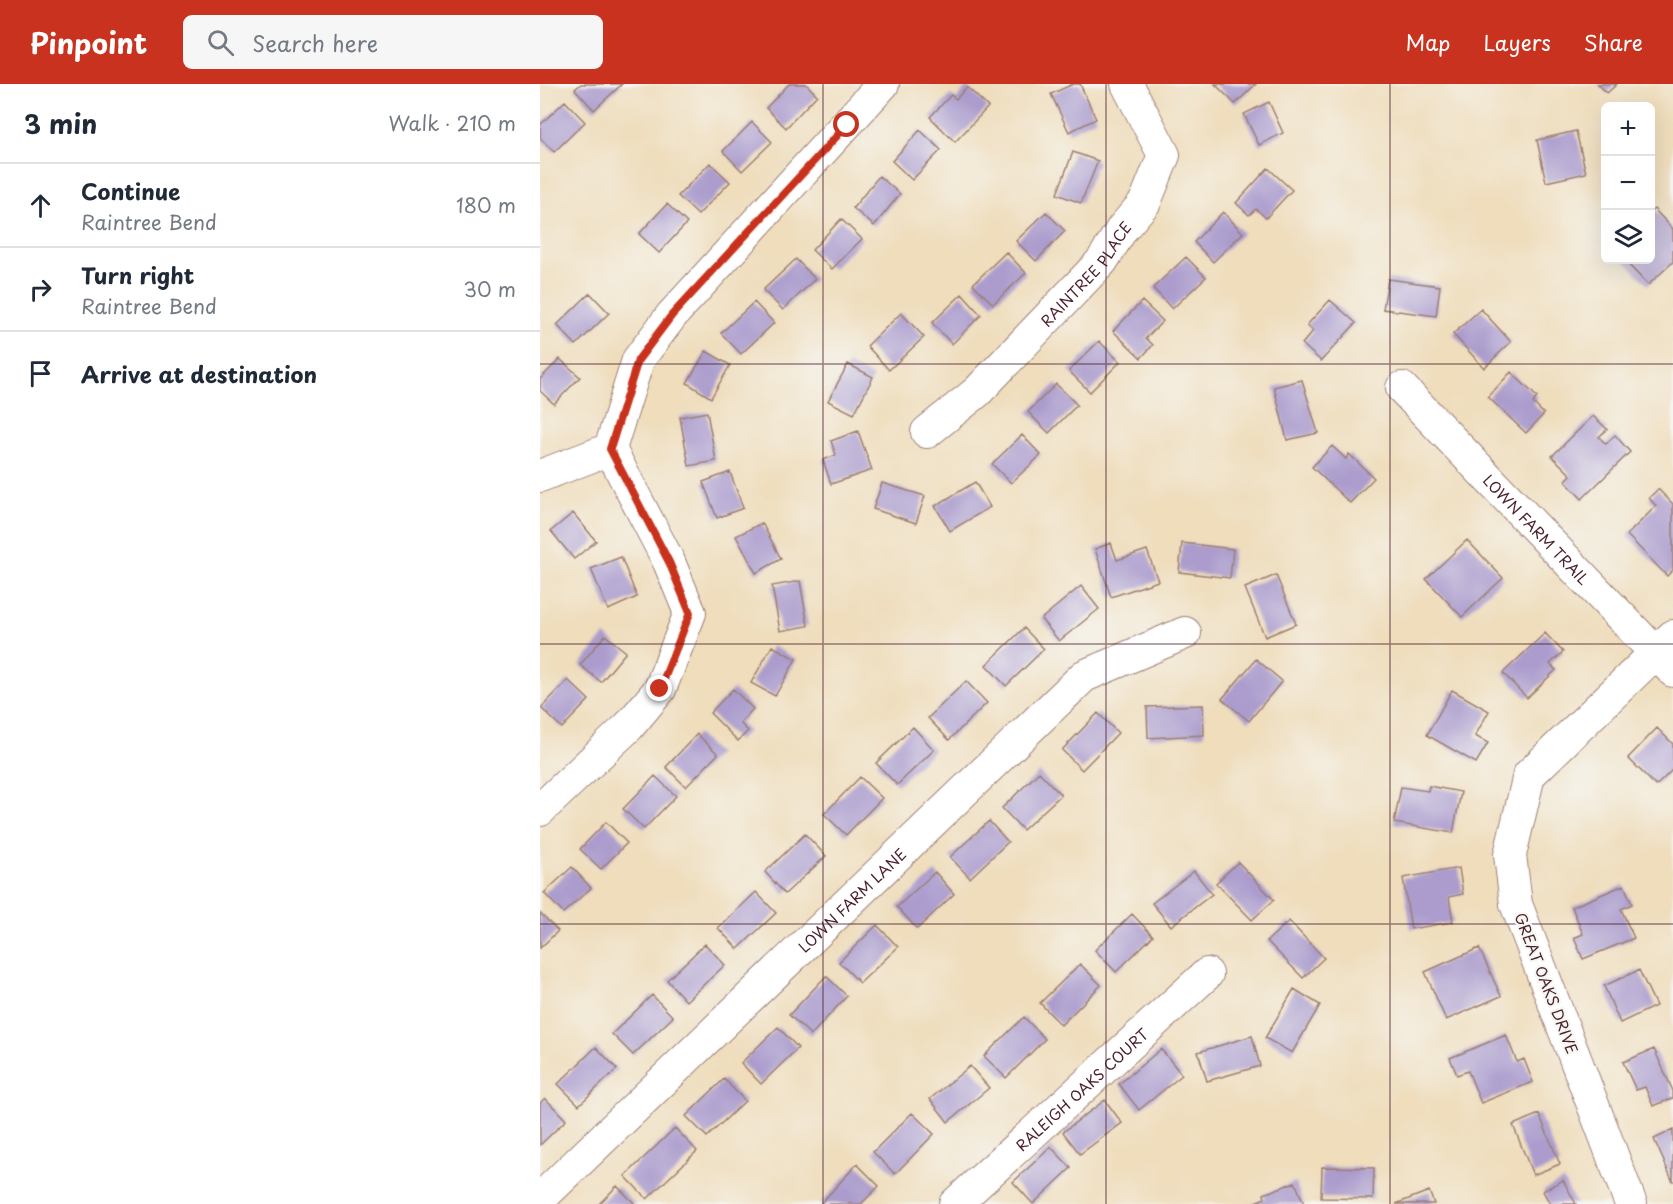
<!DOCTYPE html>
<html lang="en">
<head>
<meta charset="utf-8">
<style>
	body { margin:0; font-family:"Playpen Sans",sans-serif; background:#f6f6f7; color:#1f2937 }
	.controls { position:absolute; right:18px; top:18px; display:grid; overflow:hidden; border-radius:9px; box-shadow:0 6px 24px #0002 }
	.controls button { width:54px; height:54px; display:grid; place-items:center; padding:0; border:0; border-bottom:2px solid #e0e1e3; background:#fff; color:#1f2937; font:30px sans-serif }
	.stop { position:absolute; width:18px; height:18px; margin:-14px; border:4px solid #c8321e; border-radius:50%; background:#fff }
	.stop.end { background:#c8321e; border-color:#fff; box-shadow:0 2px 6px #0008 }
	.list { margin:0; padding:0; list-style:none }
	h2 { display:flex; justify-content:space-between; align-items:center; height:78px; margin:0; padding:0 24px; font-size:26px }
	h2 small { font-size:20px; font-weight:400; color:#747a83 }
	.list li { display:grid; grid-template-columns:39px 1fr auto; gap:18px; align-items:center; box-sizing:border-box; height:84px; padding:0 24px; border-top:2px solid #e0e1e3 }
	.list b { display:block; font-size:22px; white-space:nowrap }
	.list p { margin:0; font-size:20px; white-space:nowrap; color:#747a83 }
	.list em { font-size:20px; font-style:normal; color:#747a83 }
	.icon { flex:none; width:33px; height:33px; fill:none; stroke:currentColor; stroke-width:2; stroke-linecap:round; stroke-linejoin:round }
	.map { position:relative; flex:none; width:1133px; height:1120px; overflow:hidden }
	header { display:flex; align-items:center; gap:36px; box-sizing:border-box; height:84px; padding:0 30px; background:#c8321e; color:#fff }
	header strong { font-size:28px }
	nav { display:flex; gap:33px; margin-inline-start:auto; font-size:21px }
	.search { width:420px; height:54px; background:#f6f6f7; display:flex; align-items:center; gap:15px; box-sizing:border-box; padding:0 21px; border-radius:9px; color:#747a83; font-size:22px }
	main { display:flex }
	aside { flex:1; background:#fff }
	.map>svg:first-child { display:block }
	.building { fill:#ab9ccd }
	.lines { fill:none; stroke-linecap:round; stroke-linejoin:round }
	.minor-casing { stroke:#9c7e74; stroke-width:34 }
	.minor { stroke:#fff; stroke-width:32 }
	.route { stroke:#c8321e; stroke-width:8 }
	.grid { fill:none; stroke:#4a1f2b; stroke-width:1.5; stroke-opacity:0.55 }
	.labels { text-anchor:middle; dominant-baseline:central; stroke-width:4.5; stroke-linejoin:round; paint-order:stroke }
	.street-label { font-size:15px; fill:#4a1f2b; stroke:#f6f6f2 }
</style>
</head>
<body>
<header>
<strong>Pinpoint</strong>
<div class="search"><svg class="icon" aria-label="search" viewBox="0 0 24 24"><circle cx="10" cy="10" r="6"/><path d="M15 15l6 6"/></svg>Search here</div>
<nav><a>Map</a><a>Layers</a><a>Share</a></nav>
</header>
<main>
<aside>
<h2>3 min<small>Walk · 210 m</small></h2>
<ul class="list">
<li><svg class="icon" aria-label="ahead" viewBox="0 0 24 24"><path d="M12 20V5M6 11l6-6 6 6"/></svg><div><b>Continue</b><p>Raintree Bend</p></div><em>180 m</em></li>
<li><svg class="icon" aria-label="right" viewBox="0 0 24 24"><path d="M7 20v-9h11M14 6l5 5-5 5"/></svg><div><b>Turn right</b><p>Raintree Bend</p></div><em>30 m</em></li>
<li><svg class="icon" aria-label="arrive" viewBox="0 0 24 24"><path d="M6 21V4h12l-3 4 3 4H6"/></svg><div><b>Arrive at destination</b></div></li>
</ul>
</aside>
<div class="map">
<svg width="1133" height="1120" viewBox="0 0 1133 1120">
	<rect width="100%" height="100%" fill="#f6f6f2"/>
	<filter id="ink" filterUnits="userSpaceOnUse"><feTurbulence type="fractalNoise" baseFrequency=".0167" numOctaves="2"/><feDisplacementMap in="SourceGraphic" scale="12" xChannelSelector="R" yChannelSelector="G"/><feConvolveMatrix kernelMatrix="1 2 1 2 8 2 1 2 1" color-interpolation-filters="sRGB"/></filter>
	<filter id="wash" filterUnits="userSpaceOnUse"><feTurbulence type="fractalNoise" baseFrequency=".008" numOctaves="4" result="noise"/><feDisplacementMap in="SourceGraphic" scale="24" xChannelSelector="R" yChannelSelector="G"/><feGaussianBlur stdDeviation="1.35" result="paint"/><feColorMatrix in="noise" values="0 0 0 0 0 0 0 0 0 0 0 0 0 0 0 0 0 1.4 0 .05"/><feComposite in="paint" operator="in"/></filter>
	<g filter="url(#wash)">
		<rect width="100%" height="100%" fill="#efddbc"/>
		<g id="blocks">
			<!-- building -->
			<path class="building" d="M41 0H82L54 26 35 5Z
				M249 0H266L277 11 246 44 226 24Z
				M533 0H540L556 35 529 48 511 10Z
				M675 0H716L695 20Z
				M1058 0H1077L1067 9Z
				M427 3 448 23 415 58 390 33 411 11 416 15Z
				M25 17 45 38 14 68 0 54V41Z
				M729 18 743 49 719 61 704 30Z
				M212 38 232 58 202 87 183 67Z
				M380 46 401 66 372 96 352 77Z
				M1036 47 1046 89 1006 98 997 56Z
				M533 68 558 77 541 119 517 110Z
				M170 79 190 98 158 131 138 112Z
				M728 84 752 106 726 134 716 125 709 131 696 119Z
				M339 92 360 110 334 142 313 124Z
				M127 120 147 139 119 169 99 150Z
				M1114 125 1133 145V178L1108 201 1084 176H1110V128Z
				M506 128 525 147 496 177 476 157Z
				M683 128 703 149 673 178 654 158Z
				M301 135 322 155 292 185 272 166Z
				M466 168 486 189 453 220 433 200Z
				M646 173 666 193 632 225 613 204Z
				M256 175 275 195 243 226 223 206Z
				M848 195 900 202 896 232 843 225Z
				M50 209 69 229 36 261 17 241Z
				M422 210 441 231 412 260 392 239Z
				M790 216 816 239 781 277 762 260 773 247 767 241Z
				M602 217 623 237 606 254 613 261 601 274 573 247Z
				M214 218 234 239 201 270 181 249Z
				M941 225 971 258 944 284 913 250Z
				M361 229 384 253 349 286 327 262Z
				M559 257 580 278 550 308 529 287Z
				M166 267 190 281 171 314 147 299Z
				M20 275 40 293 14 320 0 307V295Z
				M308 280 333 293 314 330 288 317Z
				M971 288 997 313 993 319 1004 330 986 349 948 313Z
				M762 296 778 349 747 356 734 303Z
				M516 300 537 321 509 349 488 328Z
				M167 328 176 377 149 382 140 333Z
				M1053 332 1067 345 1059 353 1066 360 1075 351 1090 368 1042 415 1025 397 1031 391 1012 372Z
				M318 347 332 386 291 400 283 376 296 371 291 357Z
				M482 351 501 371 471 399 452 380Z
				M792 362 806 375 809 370 834 394 810 419 772 383Z
				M190 388 203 424 177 434 163 398Z
				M435 398 450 423 410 447 395 422Z
				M342 399 385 412 376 439 333 425Z
				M1118 405 1133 420V486L1127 492 1087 451 1116 422 1109 414Z
				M33 429 56 457 34 475 11 447Z
				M222 439 241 475 216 489 196 452Z
				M927 456 963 494 922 533 886 495Z
				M571 459 577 476 607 466 618 497 571 513 555 465Z
				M642 459 693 465 690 494 639 488Z
				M81 473 97 513 68 526 51 485Z
				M736 491 756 540 725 553 705 504Z
				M260 497 268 542 240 547 232 502Z
				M541 502 559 525 519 557 501 535Z
				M484 544 504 565 466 602 446 581Z
				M1005 549 1023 568 1010 580 1016 586 987 614 963 589Z
				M65 551 86 568 61 598 40 581Z
				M232 562 256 575 235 612 211 599Z
				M716 575 742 597 709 637 682 615Z
				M28 596 49 616 22 644 1 624Z
				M426 597 447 619 409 656 388 634Z
				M193 605 213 625 200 639 208 647 198 657 170 629Z
				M912 606 949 627 935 652 948 659 936 679 887 651Z
				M663 621 664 651 608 654 607 623Z
				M558 629 578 649 542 686 522 666Z
				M373 643 394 666 357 701 336 679Z
				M1117 644 1133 660V685L1116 702 1088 674Z
				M157 650 178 670 146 703 126 683Z
				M499 688 521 711 483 746 462 724Z
				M115 692 136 712 104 745 83 725Z
				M320 693 342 714 306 751 284 730Z
				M889 702 921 708 913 749 854 739 861 703 888 707Z
				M449 737 468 758 430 794 410 773Z
				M66 738 87 759 61 785 40 765Z
				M265 750 286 772 245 810 225 788Z
				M698 778 734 816 712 836 676 799Z
				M32 783 51 804 23 829 4 809Z
				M919 784 923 810 909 813 913 838 871 845 863 794Z
				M654 787 672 810 631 842 612 819Z
				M395 788 414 810 377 845 357 823Z
				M1084 801 1092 820 1081 825 1094 854 1043 875 1034 854 1043 850 1032 823Z
				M216 808 236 829 198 865 178 844Z
				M0 829 18 847 0 864Z
				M592 830 613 852 576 888 555 866Z
				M749 837 784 874 763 894 727 857Z
				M337 841 358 863 320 899 299 878Z
				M165 860 185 881 146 917 127 896Z
				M939 864 961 912 906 936 885 888Z
				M540 880 561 901 521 941 500 919Z
				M1099 886 1116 922 1080 939 1064 902Z
				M286 892 307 912 271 951 249 931Z
				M754 905 780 921 752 969 725 954Z
				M112 911 133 933 93 971 72 950Z
				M484 933 505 955 466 994 444 972Z
				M238 943 258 964 221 1000 201 979Z
				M966 951 977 978 984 975 993 998 941 1019 928 987 917 991 910 974Z
				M712 952 720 982 667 997 658 968Z
				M56 963 77 985 39 1021 18 1000Z
				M621 965 642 991 599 1026 579 1000Z
				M1114 965 1133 1007V1014L1113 1022 1105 1003 1096 1006 1083 978Z
				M430 982 449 1004 408 1038 390 1015Z
				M184 995 205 1017 167 1053 146 1032Z
				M5 1014 26 1036 0 1061V1019Z
				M565 1016 582 1039 540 1070 523 1048Z
				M372 1029 394 1050 355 1090 333 1068Z
				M999 1030 1020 1080 993 1091 973 1041Z
				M135 1044 157 1067 107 1115 85 1092Z
				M1133 1046V1098L1114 1055Z
				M511 1063 531 1084 493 1120 473 1098Z
				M317 1080 339 1102 321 1120H282L281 1119Z
				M782 1083 834 1084 833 1115 781 1114Z
				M1023 1096 1036 1120H1010L1003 1107Z
				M755 1098 764 1120H711L725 1114 724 1110Z
				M77 1102 95 1120H59Z
				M889 1107 894 1120H856Z"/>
		</g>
	</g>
	<g filter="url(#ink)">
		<use href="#blocks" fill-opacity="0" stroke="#9c7e74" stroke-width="1.5"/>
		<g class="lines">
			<!-- minor casing -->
			<g class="minor-casing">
				<g id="minor">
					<path id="s1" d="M862 304 1133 587"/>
					<path id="s2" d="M387 348 437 308 562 177 582 145 605 118 624 71 587 0"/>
					<path d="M0 392 70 365"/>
					<path d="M0 726 89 642 120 605 150 529 129 478 70 365 98 276 132 231 343 0"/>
					<path id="s3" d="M0 1115 544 592 645 549"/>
					<path id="s4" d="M415 1120 667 890"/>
					<path d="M1091 1120 976 820 970 771 989 691 1133 552"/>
				</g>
			</g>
			<!-- minor -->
			<use href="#minor" class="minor"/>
		</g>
	</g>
	<g class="lines" filter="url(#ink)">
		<!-- route -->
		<path class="route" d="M120 605 150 529 129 478 70 365 98 276 132 231 307 41"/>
	</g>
	<!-- grid -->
	<path class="grid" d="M283 0V1120M566 0V1120M850 0V1120M0 280H1133M0 560H1133M0 840H1133"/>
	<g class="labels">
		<!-- street labels -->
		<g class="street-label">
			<text stroke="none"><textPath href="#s2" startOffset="225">RAINTREE PLACE</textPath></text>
			<text stroke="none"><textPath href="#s1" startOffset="195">LOWN FARM TRAIL</textPath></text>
			<text stroke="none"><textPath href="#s3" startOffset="432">LOWN FARM LANE</textPath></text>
			<text transform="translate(1007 899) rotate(69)">GREAT OAKS DRIVE</text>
			<text stroke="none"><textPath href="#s4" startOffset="171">RALEIGH OAKS COURT</textPath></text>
		</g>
	</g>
</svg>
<div class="controls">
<button>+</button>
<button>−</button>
<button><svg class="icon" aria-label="layers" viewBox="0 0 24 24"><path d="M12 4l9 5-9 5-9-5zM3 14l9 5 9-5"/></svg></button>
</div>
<div class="stop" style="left:307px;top:41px"></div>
<div class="stop end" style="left:120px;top:605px"></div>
</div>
</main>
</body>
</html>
